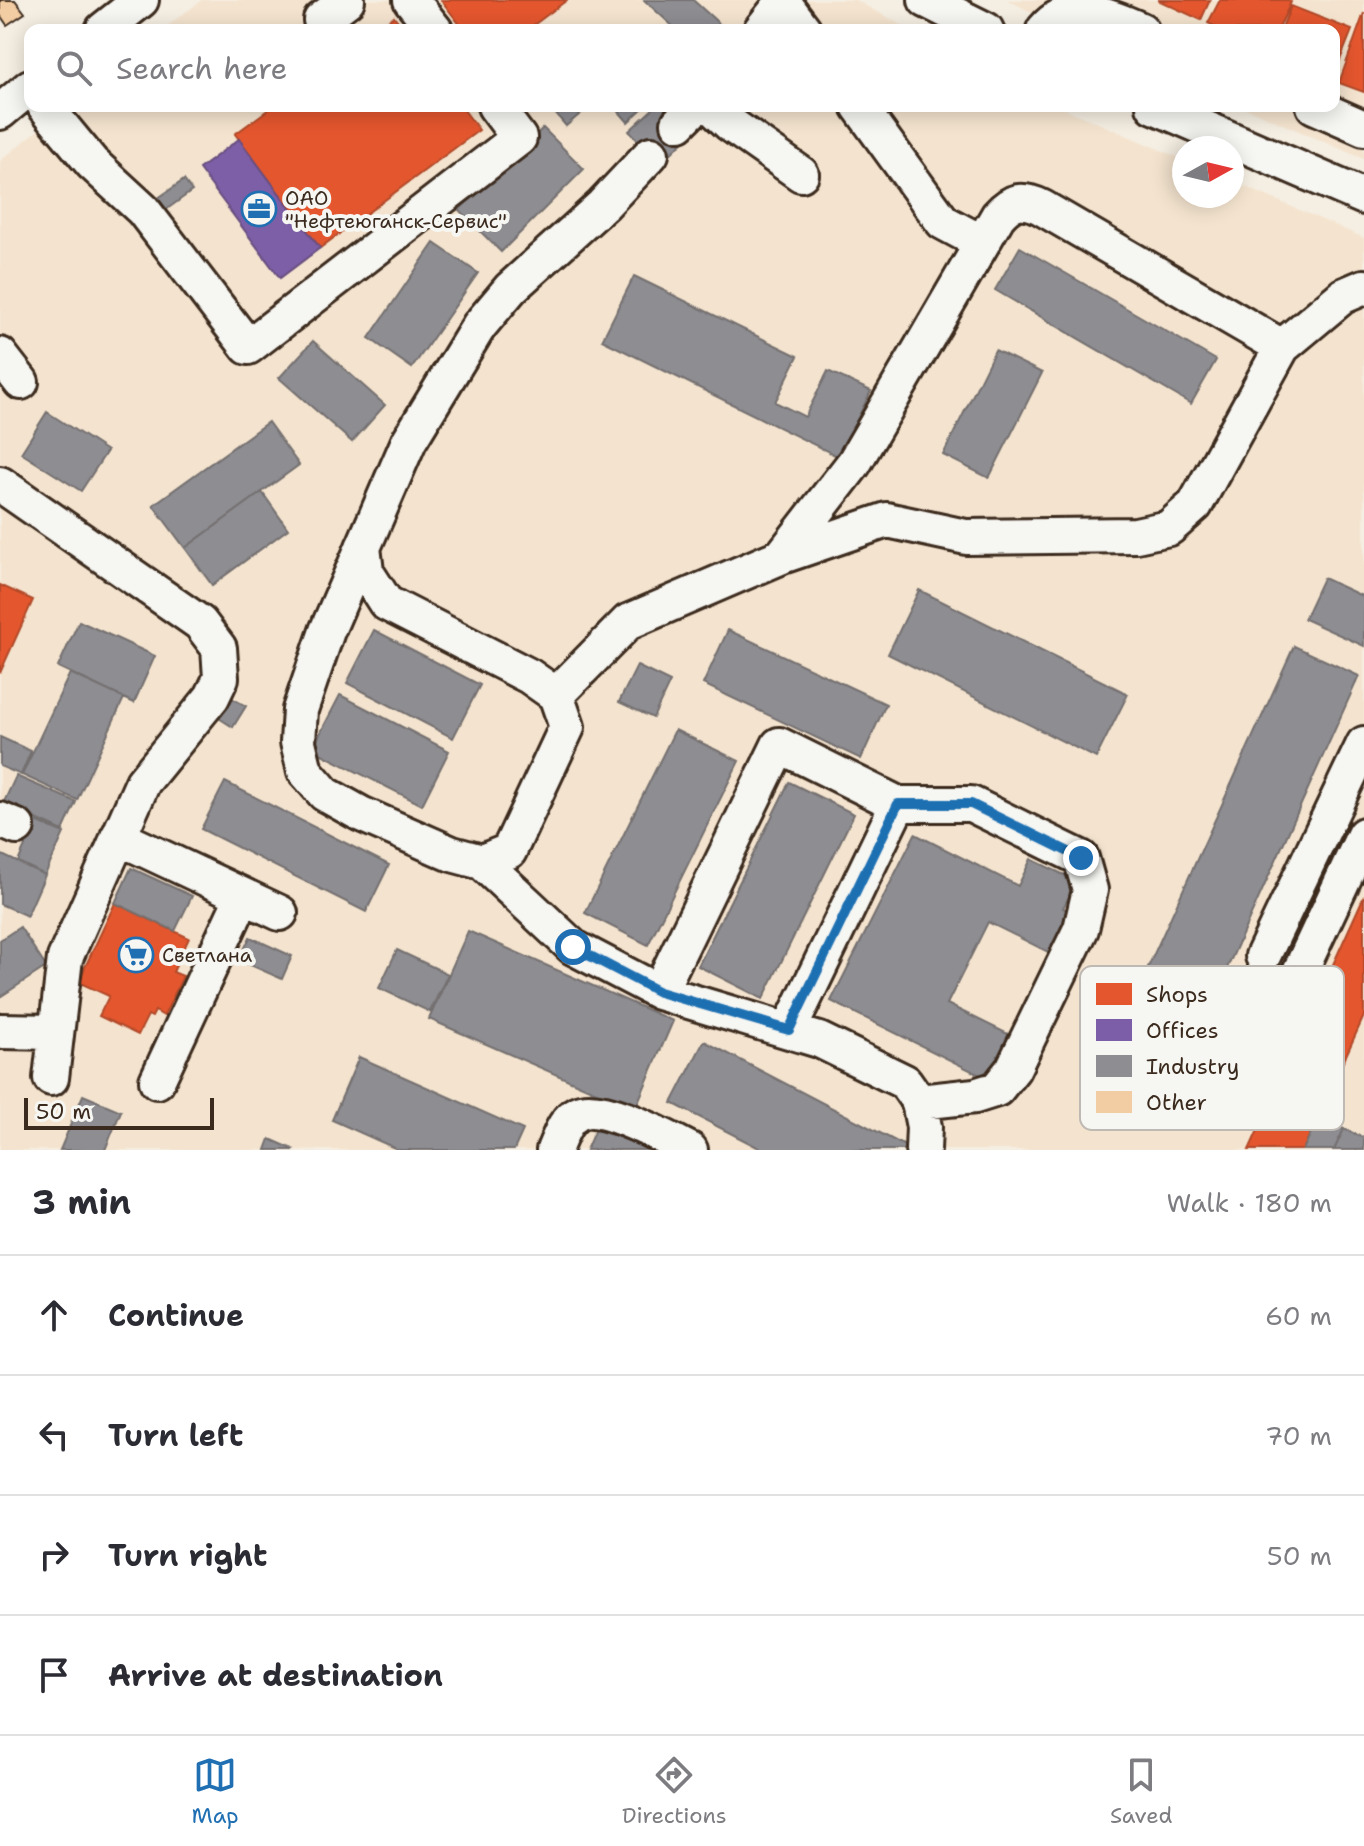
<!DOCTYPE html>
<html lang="en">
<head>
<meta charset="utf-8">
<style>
	body { margin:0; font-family:"Shantell Sans",sans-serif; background:#f7f7f7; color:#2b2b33 }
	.compass { position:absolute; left:1172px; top:136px; width:72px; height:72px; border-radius:50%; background:#fff; box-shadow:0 4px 20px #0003; rotate:82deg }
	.scale { position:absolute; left:24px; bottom:20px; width:190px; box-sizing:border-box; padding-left:8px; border:4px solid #3b2a1e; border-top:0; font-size:22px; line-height:28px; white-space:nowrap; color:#3b2a1e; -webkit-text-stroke:6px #f6f6f2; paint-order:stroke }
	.stop { position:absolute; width:24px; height:24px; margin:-18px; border:6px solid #1f6fb2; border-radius:50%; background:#fff }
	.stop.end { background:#1f6fb2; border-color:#fff; box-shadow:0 2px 8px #0008 }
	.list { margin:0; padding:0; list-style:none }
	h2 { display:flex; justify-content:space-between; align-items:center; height:104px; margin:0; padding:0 32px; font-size:34px }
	h2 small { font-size:26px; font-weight:400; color:#7c7c81 }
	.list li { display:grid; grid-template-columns:52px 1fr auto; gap:24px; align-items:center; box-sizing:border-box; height:120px; padding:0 32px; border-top:2px solid #e1e1e2 }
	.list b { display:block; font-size:30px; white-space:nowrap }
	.list em { font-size:26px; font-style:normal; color:#7c7c81 }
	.icon { flex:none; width:44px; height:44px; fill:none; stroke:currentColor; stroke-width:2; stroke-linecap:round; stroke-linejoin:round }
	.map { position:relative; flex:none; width:1364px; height:1150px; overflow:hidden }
	.search { position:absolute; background:#fff; box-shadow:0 4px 20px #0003; left:24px; right:24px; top:24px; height:88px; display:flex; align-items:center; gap:20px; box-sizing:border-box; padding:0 28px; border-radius:16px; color:#7c7c81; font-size:30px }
	.sheet { height:584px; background:#fff }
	nav { display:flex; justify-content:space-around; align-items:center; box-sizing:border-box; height:112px; border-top:2px solid #e1e1e2; background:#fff; font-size:22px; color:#7c7c81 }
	nav a { display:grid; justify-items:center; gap:4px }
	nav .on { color:#1f6fb2 }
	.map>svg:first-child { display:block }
	.built { fill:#f4e4cf }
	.shops { fill:#e4572e; stroke:#b14a29; stroke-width:2 }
	.offices { fill:#7b5ea7; stroke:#684e7e; stroke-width:2 }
	.industry { fill:#8d8d92; stroke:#746f6f; stroke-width:2 }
	.building { fill:#f2cca2; stroke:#3b2a1e; stroke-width:2 }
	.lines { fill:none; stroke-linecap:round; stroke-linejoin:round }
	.minor-casing { stroke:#3b2a1e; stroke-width:40 }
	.minor { stroke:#f6f6f2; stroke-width:34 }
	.route { stroke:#1f6fb2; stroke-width:10 }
	.labels { text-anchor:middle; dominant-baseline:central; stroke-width:8; stroke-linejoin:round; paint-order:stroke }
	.poi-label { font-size:20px; fill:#3b2a1e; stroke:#f6f6f2; text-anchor:start }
	.key { fill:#f6f6f2; stroke:#beb9b2; stroke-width:2 }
	.key-label { font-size:22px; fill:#3b2a1e }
</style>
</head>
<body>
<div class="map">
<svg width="1364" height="1150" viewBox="0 0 1364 1150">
	<rect width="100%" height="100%" fill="#f5eee2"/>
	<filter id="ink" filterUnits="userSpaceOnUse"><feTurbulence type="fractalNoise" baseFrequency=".0125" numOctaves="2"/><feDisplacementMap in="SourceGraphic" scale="16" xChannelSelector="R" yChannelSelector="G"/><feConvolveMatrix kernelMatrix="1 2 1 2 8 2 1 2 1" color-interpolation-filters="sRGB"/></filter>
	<g filter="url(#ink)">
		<!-- built -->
		<path class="built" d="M202 0H855L911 30H162Z
			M1008 0H1364V159L1241 106H1334V30H1065Z
			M68 106H1058L1184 160V196H1232V181L1364 238V1150H0V161Z"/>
		<!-- shops -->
		<path class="shops" d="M441 0H567L527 30H464Z
			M1158 0H1210L1201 20Z
			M1220 0H1286L1291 2 1278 30H1222L1208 23Z
			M1291 6 1352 30 1334 75V30H1281Z
			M1364 13V92L1339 83Z
			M394 16 405 30H375Z
			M273 106H461L479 130 320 248 235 134Z
			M520 106H536L526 114Z
			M0 585 33 600 0 673Z
			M1364 896V1016L1303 1150H1249Z
			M115 903 189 938 173 972 183 976 164 1016 155 1011 152 1017 148 1015 138 1035 99 1016 109 996 78 982Z"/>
		<!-- offices -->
		<path class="offices" d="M239 139 320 248 280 278 199 169Z"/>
		<!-- industry -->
		<path class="industry" d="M644 0H693L724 28 677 30Z
			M549 106H583L586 109 566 126Z
			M614 106H645L628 122Z
			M656 106H663L690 135 660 164 629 131Z
			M543 128 584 169 501 252 459 210Z
			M184 180 192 191 163 212 154 201Z
			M434 243 478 273 412 368 369 338Z
			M1020 247 1216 360 1191 404 995 290Z
			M634 276 798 356 775 402 805 417 828 371 871 391 839 457 602 340Z
			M313 341 385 405 352 442 279 378Z
			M995 350 1042 373 989 478 943 455Z
			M47 412 107 451 81 491 21 453Z
			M268 422 299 465 185 548 153 505Z
			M262 492 288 529 212 585 185 548Z
			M1323 578 1364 597V646L1304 619Z
			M919 590 1128 694 1096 758 888 654Z
			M79 621 155 656 134 703 58 667Z
			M374 630 480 685 453 738 347 683Z
			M728 630 886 704 861 759 703 684Z
			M1294 646 1359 676 1210 1006 1144 976Z
			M637 666 670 682 653 718 619 702Z
			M70 673 124 698 77 800 22 775Z
			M223 693 246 706 233 727 211 713Z
			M340 695 449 751 422 805 312 749Z
			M675 730 739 761 648 945 585 913Z
			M0 737 31 751 21 775 0 766Z
			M16 776 76 802 63 831 3 804Z
			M225 782 389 865 366 912 201 829Z
			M789 782 854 814 763 999 698 966Z
			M36 821 64 833 45 875 18 862Z
			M915 834 1018 886 1031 859 1077 881 1063 908 1078 915 1058 957 988 922 947 1004 1018 1039 996 1083 831 1001Z
			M0 854 45 875 27 916 0 904Z
			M131 868 192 896 175 931 115 903Z
			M20 927 46 967 0 997V940Z
			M468 931 673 1021 635 1109 429 1019Z
			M250 937 292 956 282 979 239 960Z
			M397 950 448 974 430 1012 379 988Z
			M704 1041 905 1146 903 1150H763L672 1103Z
			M359 1057 523 1130 514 1150H399L332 1120Z
			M83 1095 121 1111 105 1150H60Z
			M1318 1117 1344 1129 1334 1150H1303Z
			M596 1127 651 1149V1150H586Z
			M1344 1129 1364 1138V1150H1334Z
			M270 1139 295 1150H266Z"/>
		<!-- building -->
		<path class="building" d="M0 0H15L25 13 7 25 0 15Z"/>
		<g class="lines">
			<!-- minor casing -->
			<g class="minor-casing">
				<path id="minor" d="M411 0 435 30
					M926 0 986 30
					M783 2 804 30
					M321 20 347 0
					M103 30 141 0
					M761 30 785 0
					M1044 30C1069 0 1104 14 1141 30
					M45 106 92 163 143 210 248 347 519 138 495 106
					M711 106 730 124 801 174
					M859 106 943 222 982 243
					M1154 106 1364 197
					M1314 106 1364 128
					M0 112 30 87
					M679 123 696 106
					M0 355 21 382
					M0 484 200 623 219 648 221 678 212 697 143 782 65 958 51 1078
					M363 547 366 572 386 603 529 676 556 695 567 727 509 851 482 862 452 854 361 814 325 794 305 771 298 742 300 710 327 631 409 441 479 326 511 288 603 205 651 154
					M782 556 887 520 966 537 1136 535 1169 528 1195 505 1282 347 1343 296 1364 287
					M556 695 628 622 782 556 854 463 998 216C1012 200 1022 198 1041 207L1282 347
					M898 804H971L1081 858 1090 890 1081 929 1013 1069 997 1089 975 1096 919 1102
					M0 820 17 827
					M118 837 280 913
					M482 862 573 947 659 992 819 1040 905 1082 919 1102 924 1127 923 1150
					M1263 956 1364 744
					M1297 978 1364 835
					M659 992 779 745 898 804 789 1030
					M0 1031 56 1032
					M157 1081 243 896
					M554 1150C560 1137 564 1120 578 1113 600 1101 668 1139 690 1150"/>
			</g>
			<!-- minor -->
			<use href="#minor" class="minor"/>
		</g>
	</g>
	<g class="lines" filter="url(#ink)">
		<!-- route -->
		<path class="route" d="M573 947 659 992 789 1030 898 804H971L1081 858"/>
	</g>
	<!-- icons -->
	<defs>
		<g id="office-ring" transform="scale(1.8)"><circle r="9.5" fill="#f6f6f2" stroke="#1f6fb2" stroke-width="1.5"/><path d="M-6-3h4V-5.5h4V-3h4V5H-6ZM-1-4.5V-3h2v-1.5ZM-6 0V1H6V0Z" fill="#1f6fb2"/></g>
		<g id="supermarket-ring" transform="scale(1.8)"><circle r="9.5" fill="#f6f6f2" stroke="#1f6fb2" stroke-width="1.5"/><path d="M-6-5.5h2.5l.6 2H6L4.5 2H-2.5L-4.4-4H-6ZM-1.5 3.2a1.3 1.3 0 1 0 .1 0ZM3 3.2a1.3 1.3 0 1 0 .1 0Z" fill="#1f6fb2"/></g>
	</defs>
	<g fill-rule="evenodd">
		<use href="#office-ring" x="259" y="209"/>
		<use href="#supermarket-ring" x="136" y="955"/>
	</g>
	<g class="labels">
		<!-- poi labels -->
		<g class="poi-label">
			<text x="285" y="198">ОАО<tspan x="285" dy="23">"Нефтеюганск-Сервис"</tspan></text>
			<text x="162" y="955">Светлана</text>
		</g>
	</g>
	<!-- legend -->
	<rect x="1080" y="966" width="264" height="164" rx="12" class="key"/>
	<rect x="1096" y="983" width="36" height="22" fill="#e4572e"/>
	<rect x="1096" y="1019" width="36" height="22" fill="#7b5ea7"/>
	<rect x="1096" y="1055" width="36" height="22" fill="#8d8d92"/>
	<rect x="1096" y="1091" width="36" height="22" fill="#f2cca2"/>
	<g class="key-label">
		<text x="1146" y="1002">Shops</text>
		<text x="1146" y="1038">Offices</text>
		<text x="1146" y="1074">Industry</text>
		<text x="1146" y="1110">Other</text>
	</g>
</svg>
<svg class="compass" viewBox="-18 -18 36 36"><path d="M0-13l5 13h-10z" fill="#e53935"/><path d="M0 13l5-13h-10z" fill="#7c7c81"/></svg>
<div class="scale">50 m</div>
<div class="stop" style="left:573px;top:947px"></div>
<div class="stop end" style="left:1081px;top:858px"></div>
<div class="search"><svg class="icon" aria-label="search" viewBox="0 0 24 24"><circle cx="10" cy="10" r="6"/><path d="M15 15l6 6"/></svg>Search here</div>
</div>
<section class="sheet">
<h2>3 min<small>Walk · 180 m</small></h2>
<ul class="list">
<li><svg class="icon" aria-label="ahead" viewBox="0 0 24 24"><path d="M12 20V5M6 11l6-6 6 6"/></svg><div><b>Continue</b></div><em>60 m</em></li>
<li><svg class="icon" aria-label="left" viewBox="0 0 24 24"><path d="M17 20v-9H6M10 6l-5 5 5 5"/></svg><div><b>Turn left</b></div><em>70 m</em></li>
<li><svg class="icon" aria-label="right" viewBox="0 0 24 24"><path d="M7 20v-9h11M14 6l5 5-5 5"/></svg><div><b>Turn right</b></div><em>50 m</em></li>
<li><svg class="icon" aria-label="arrive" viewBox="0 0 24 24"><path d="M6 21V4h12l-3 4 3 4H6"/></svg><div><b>Arrive at destination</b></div></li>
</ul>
</section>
<nav>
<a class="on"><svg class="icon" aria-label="map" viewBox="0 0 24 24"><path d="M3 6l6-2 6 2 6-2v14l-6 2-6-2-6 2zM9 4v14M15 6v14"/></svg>Map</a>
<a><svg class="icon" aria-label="directions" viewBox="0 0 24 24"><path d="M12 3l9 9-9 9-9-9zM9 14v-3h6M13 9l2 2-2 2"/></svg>Directions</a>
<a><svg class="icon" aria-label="saved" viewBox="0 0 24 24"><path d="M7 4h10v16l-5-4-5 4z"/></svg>Saved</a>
</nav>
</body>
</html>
